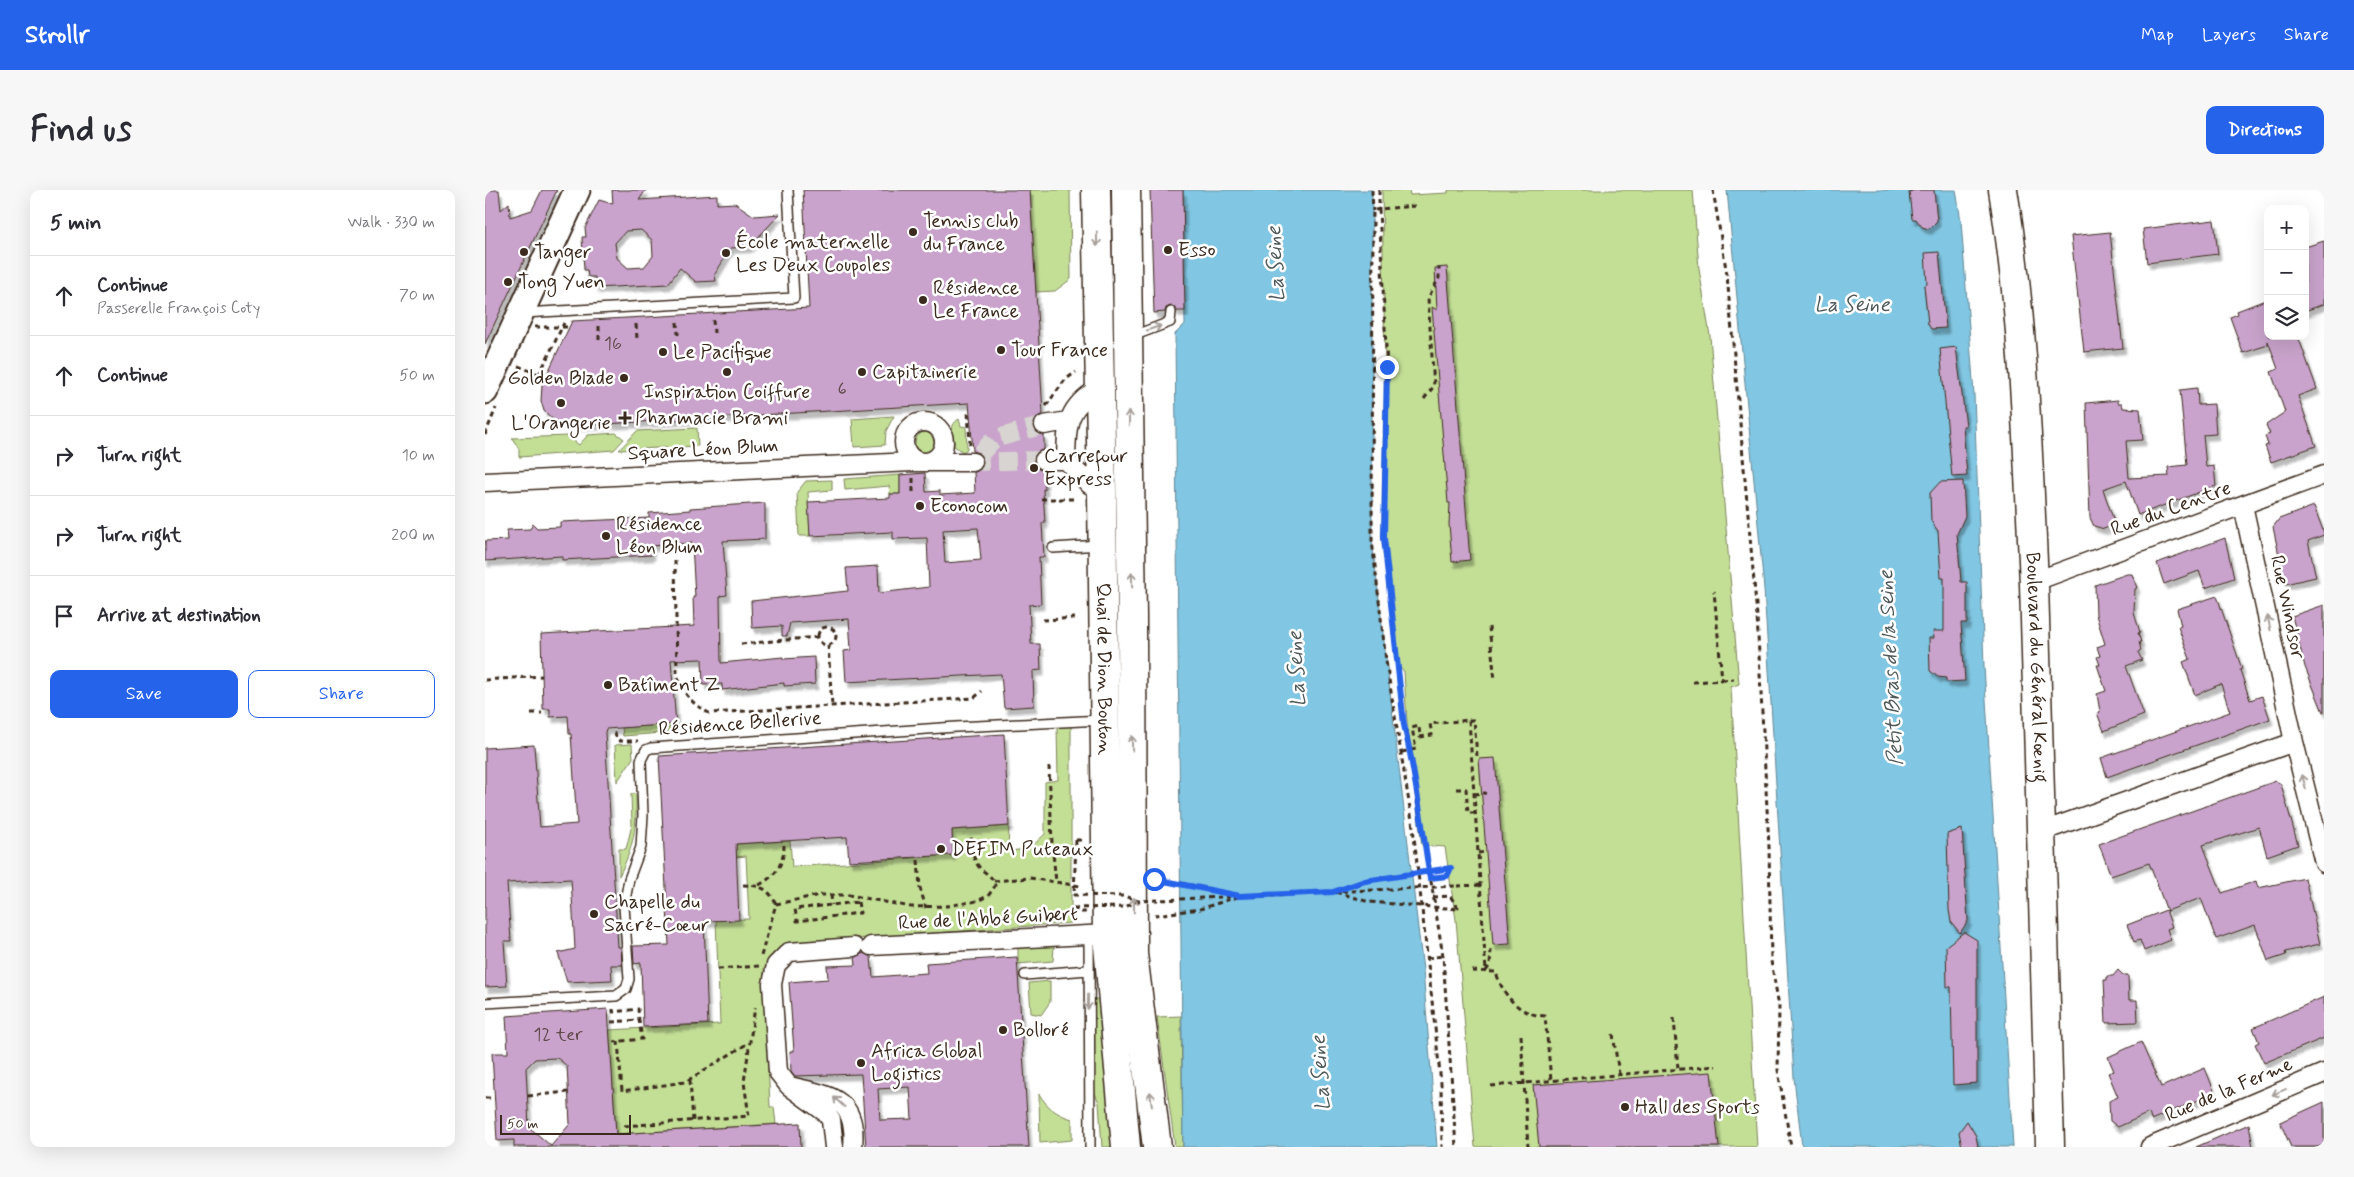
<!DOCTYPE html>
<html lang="en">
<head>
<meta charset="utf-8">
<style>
	body { margin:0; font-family:Mynerve,sans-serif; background:#f7f7f7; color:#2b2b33 }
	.controls { position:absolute; right:15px; top:15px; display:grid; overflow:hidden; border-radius:10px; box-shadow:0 5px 20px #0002 }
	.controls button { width:45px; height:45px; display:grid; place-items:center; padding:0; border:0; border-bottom:1px solid #e1e1e2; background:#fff; color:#2b2b33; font:25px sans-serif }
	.scale { position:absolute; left:15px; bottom:12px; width:131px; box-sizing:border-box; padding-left:5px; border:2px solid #3b2a1e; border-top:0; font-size:14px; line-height:18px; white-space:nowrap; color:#3b2a1e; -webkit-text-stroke:4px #fff; paint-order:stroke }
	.stop { position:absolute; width:15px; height:15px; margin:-11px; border:4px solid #2563eb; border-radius:50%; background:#fff }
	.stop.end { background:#2563eb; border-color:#fff; box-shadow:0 1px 5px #0008 }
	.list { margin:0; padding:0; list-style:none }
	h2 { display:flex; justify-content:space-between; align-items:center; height:65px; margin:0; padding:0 20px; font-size:21px }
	h2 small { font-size:16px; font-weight:400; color:#7c7c81 }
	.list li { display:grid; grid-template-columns:32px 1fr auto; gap:15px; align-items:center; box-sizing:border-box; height:80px; padding:0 20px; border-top:1px solid #e1e1e2 }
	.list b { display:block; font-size:19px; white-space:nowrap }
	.list p { margin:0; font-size:16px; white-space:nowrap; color:#7c7c81 }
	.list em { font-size:16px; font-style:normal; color:#7c7c81 }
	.actions { display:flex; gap:10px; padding:15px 20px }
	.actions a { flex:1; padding:11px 0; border:1px solid #2563eb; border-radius:10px; text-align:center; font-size:18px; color:#2563eb }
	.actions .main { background:#2563eb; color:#fff }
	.icon { flex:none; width:28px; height:28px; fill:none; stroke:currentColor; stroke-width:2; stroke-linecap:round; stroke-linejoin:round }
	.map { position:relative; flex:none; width:1839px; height:957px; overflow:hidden; border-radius:10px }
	header { display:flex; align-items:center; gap:30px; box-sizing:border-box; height:70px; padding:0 25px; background:#2563eb; color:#fff }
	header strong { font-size:24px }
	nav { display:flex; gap:28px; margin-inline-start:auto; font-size:18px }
	.intro { display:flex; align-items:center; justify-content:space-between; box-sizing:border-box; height:120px; padding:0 30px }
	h1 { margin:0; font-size:35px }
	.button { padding:12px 22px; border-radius:10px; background:#2563eb; color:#fff; font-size:18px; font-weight:700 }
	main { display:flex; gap:30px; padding:0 30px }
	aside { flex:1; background:#fff; border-radius:10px; box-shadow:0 5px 20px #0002 }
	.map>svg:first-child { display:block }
	.green { fill:#c3df96; stroke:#7f845a }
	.water { fill:#81c6e2; stroke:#658894 }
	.building { fill:#c9a3cb; stroke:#3b2a1e; fill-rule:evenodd; filter:url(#shadow) }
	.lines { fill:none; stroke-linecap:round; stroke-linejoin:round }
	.street-tunnel { stroke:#d8d4d2; stroke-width:18; stroke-dasharray:18 9; stroke-linecap:butt }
	.lane-casing { stroke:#3b2a1e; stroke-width:12 }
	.street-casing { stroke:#3b2a1e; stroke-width:21 }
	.secondary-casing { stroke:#3b2a1e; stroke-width:29 }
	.primary-casing { stroke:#3b2a1e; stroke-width:31 }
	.path { stroke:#3b2a1e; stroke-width:3; stroke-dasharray:5 4; stroke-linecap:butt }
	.lane { stroke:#fff; stroke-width:9 }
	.street { stroke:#fff; stroke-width:18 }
	.secondary { stroke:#fff; stroke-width:25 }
	.primary { stroke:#fff; stroke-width:28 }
	.path-bridge { stroke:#3b2a1e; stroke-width:3; stroke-dasharray:5 4; stroke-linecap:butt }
	.oneway { stroke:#a79f9a }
	.route { stroke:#2563eb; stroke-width:6 }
	.poi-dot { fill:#3b2a1e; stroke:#fff; stroke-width:2 }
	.labels { text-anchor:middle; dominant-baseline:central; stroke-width:5; stroke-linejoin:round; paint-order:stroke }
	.number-label { font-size:18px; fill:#5e4849 }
	.poi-label { font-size:20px; fill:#3b2a1e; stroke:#fff; text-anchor:start }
	.street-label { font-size:20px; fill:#3b2a1e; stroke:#fff }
	.water-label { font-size:21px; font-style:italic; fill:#505959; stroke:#fff }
</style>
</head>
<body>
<header>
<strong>Strollr</strong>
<nav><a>Map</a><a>Layers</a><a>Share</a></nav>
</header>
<div class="intro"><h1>Find us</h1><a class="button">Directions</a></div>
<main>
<aside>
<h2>5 min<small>Walk · 330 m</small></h2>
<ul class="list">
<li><svg class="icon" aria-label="ahead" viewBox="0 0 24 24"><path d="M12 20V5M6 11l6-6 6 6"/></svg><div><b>Continue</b><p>Passerelle François Coty</p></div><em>70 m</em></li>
<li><svg class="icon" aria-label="ahead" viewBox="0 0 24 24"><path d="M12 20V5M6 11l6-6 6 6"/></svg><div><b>Continue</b></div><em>50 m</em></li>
<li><svg class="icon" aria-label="right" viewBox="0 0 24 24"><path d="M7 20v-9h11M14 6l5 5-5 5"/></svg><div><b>Turn right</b></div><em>10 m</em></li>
<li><svg class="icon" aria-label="right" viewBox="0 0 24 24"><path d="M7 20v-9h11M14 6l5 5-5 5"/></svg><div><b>Turn right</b></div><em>200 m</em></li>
<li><svg class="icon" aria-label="arrive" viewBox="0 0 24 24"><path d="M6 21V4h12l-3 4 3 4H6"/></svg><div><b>Arrive at destination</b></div></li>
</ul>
<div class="actions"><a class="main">Save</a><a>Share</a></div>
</aside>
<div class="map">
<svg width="1839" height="957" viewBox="0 0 1839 957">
	<defs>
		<filter id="shadow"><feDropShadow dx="3" dy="5.5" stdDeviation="1" flood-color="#0004"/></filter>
	</defs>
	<rect width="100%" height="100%" fill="#fff"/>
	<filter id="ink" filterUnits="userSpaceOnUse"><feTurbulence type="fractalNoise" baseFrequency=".02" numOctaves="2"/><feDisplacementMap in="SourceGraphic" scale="10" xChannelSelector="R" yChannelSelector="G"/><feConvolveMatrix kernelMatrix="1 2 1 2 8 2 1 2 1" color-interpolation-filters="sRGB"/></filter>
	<g filter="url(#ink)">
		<!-- green -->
		<path class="green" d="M545 0H585L586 89 570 101 551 102Z
			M897 0H924L925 5 963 3V0H1208L1214 79 1225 146 1254 494 1246 497 1272 957H990L971 730 960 657 937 655 922 534 919 481 912 477 897 347 900 177Z
			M409 226 401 241 400 255 369 257 367 229Z
			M474 229 476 236 481 237 482 259 478 262 469 256C470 244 462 237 474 229Z
			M212 238 213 256 134 260 152 241Z
			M430 253a11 11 0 1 1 22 0a11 11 0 1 1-22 0Z
			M131 243 139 249 129 260 34 267V259L27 248 83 246 94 255 103 245Z
			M415 285V304H405L404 296 360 300 359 289Z
			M347 290V300L323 302 325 346H314L312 302 321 291Z
			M191 534V542L138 546 137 538Z
			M586 535V733L300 754 291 761 279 779 285 917H289L291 934 131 944 124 840 235 834 231 730 264 729 261 666 251 667V654L305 651 307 677 468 665 467 640 524 636 523 661 544 659 560 644V592L573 590 572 537Z
			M147 554 148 568 132 592 130 555Z
			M146 604H151C152 637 149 656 134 686V659H141L147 635Z
			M569 755 568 771 533 774V756Z
			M565 791V812L556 825 546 823 544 793Z
			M608 809H615L629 957H617L614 913 608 898Z
			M696 826 698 957H690L672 827Z
			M554 904C563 918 571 924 587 929V950L555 953Z"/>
		<!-- water -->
		<path class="water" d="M698 0H887V350L938 780 952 957H698L690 144 700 134Z
			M1242 0H1471L1476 31 1489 204 1499 476 1528 957H1317L1309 888 1279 399Z"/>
		<!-- building -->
		<path class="building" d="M0 0H14L16 20 24 13 25 27 47 20 57 0H72L0 154Z
			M127 0H161L154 10 232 5V14L250 13 269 26 295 24 264 57 246 58 230 84 231 91 211 92 195 78 183 94 111 98 110 87H103L102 80H99L97 47H101L100 38 114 10 128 14ZM156 40 167 50 168 66 159 77 143 78 132 68 130 53 141 41Z
			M318 0H545L558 224 552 227 548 236 551 242 559 245V259L550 264 548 270 553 279 559 281 560 300 558 299 560 333H557L559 367H554L556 414 544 415 546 454H555L556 480 548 481 549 516 519 518 516 484 361 492 359 461 366 460 364 429 305 433 302 446H297V436L267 438 266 411 363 401 361 378 393 376 394 403 444 397 442 348 408 349V342L325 346 323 312 405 308V304H415V285L440 283 441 302 455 301V305L490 303 489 282 497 278 499 272 494 263 488 261 484 213 85 236 72 233 59 221 56 211 57 195 87 131 324 118ZM493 338 496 370 460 373 458 340Z
			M665 0H698L700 121H692L686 116 681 118 680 122 669 123Z
			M1430 0H1449L1452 31 1444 39 1437 37 1431 29H1427L1424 2Z
			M1729 30 1733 64 1662 73 1658 39Z
			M1625 42 1638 158 1599 162 1586 46Z
			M1839 51V114L1820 121V57Z
			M1454 62 1461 138 1446 139 1443 134 1439 96 1442 94 1440 63Z
			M962 77 985 370 967 372 964 334 965 313H963L947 117 952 120 950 78Z
			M1783 109V146H1813L1832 199 1813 206 1831 256 1786 272 1780 256 1783 255 1780 246 1785 244 1781 235 1800 222 1786 182 1793 179 1783 151V155L1758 163 1745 127 1753 124 1752 121Z
			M1471 157 1481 236H1478L1482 286 1467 287 1455 159Z
			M1712 198 1713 215 1729 214 1731 244 1718 245 1721 277 1729 276 1731 296 1653 325 1641 291 1618 299 1630 334 1619 339 1609 336 1605 328 1601 213 1633 210V213H1637L1638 218 1655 219 1658 250 1641 251 1644 288 1684 286 1683 277 1702 275 1695 200Z
			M1478 291 1480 326 1472 344 1476 392H1482V433H1476L1480 491 1461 492V488L1453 487 1445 481 1444 448H1449L1448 441H1459V388H1456L1453 341 1446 331 1445 303 1455 292Z
			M280 313V349L238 351 242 405 235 406 236 473 298 467V469L329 467 330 494 299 496V493L237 500V494L218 495 217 469 186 470 191 534 121 539 120 542 133 757H136L137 775H126L127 790 82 792 73 763 90 759 86 689 22 693 26 751H19L22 796 0 797V558L49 555 55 637 92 634 86 544H84L83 526 65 527V519H58L56 444 209 436 208 407H210L207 353 166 356 167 365 77 370V366L0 371V351L23 350 22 340 45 339 48 334 52 338 75 337V332L164 328V323L205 320V318Z
			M1829 316 1839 343V345L1823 351 1831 387 1800 394 1788 337 1794 329Z
			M1740 348 1749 388 1720 398 1714 381 1679 394 1672 373Z
			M1642 384H1647L1652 398 1650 399 1649 423 1655 442 1653 443 1656 452H1654L1656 460 1653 462 1657 470 1641 476 1659 525 1619 541 1612 523 1615 522 1612 504 1621 501 1612 475H1615L1612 467 1615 466 1612 457 1620 454 1611 425 1610 395Z
			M1732 406 1757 479 1755 480 1765 510 1777 506 1785 529 1622 587 1616 568 1745 522 1736 494 1710 505 1698 472 1705 469 1693 437 1696 436 1692 419Z
			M1839 415V522H1838L1820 477 1807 426Z
			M519 544 524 636 467 640 468 665 364 671 362 647 251 654 254 730 219 731 223 834 158 837 156 773 149 774 148 756 184 755 174 566Z
			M1010 568 1025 754 1008 755 994 569Z
			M1791 591 1796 594 1813 655 1782 666 1774 637 1718 655 1737 703 1771 691 1773 698 1820 688 1835 754 1800 762 1801 765 1783 771 1770 735 1731 749 1716 708 1682 721 1664 673 1626 686 1614 654Z
			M1477 639 1483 731 1475 743 1466 732 1464 720 1462 644Z
			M1681 720 1687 737 1682 739 1686 750 1659 761 1655 750 1649 752 1642 735Z
			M1479 742 1492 750V893L1468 895 1466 797H1462L1461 756Z
			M378 763 386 767 388 787 442 783 441 773 532 767 544 957H381L376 884 310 886 306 881 305 861H309L304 792 343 789 342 776 371 775 370 768ZM425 897 427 929 395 930 393 899Z
			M1633 780 1638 785H1643L1644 810H1652L1653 832 1621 833 1619 790H1622V786H1628Z
			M1839 807V848L1779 873 1770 854 1774 852 1768 838Z
			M123 819 131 944 315 933 316 957H29V950L12 951 7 863H23L21 826ZM72 868 82 876 85 934 66 956 44 937 41 878 50 869Z
			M1656 852 1676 897 1720 878 1730 903 1666 930 1664 923 1633 937 1625 931 1624 911 1633 907 1623 883 1629 881 1623 867Z
			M1226 882 1234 957H1054L1048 895Z
			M1839 912V955L1833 957H1806L1795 932Z
			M1482 931 1491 946 1493 957H1477L1474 942Z
			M1764 934 1768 957H1711Z"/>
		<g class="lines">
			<!-- street-tunnel -->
			<path class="street-tunnel" d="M559 235 509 249 488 272 559 270"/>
			<!-- lane casing -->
			<g class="lane-casing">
				<path id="lane" d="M38 123 309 108 303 0
					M645 147 685 132 686 122
					M568 358 615 355
					M604 745 605 957
					M540 785 603 780
					M0 813 131 806 141 799 144 789 139 716 144 689 156 657 158 625 156 570 161 560 166 558 471 537 618 530"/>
			</g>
			<!-- street casing -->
			<g class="street-casing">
				<path id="street" d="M614 198C581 218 582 234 581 270L604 294 617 302
					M419 252a20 20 0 1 1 40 0a20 20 0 1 1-40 0Z
					M559 235 583 231
					M559 270H581
					M0 292 428 272H488
					M1758 315 1809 552 1839 673
					M1548 392 1839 285
					M1558 641 1809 552
					M386 756 622 744 630 750
					M304 896 293 882 287 794 291 775 304 762 369 757
					M349 957 346 930 341 923 304 896C342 905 373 906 368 957
					M1665 957 1839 883"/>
			</g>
			<!-- secondary casing -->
			<g class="secondary-casing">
				<path id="secondary" d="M0 201 92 0"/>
			</g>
			<!-- primary casing -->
			<g class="primary-casing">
				<g id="primary">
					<path id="s1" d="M611 0 617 302 622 744 641 957"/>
					<path d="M641 0 647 427 648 764 672 957"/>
					<path id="s2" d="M1518 0C1539 130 1543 262 1549 394 1556 581 1561 769 1565 957"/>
				</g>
			</g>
			<!-- path -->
			<path class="path" d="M887 0 888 21
				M894 0V19L888 21 887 350 901 471 928 637 956 893 957 957
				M1228 0 1242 85 1272 426 1284 657 1286 771 1294 816 1293 880 1306 957
				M930 16 894 19 902 177 899 348 919 535 925 561 958 766 971 957
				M228 130 229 143
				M192 132 193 145
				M151 134 152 149
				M114 136V150
				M50 137H84
				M33 176 61 187
				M54 185 79 133
				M939 209 949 196 943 108 954 88V78
				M561 216 580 190 591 182
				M0 245 11 218
				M485 255 483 221H485
				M428 288V303
				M556 309H590
				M190 370 192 484C197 503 207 514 224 523L489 508 497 501
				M558 430 591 428
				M333 446a9 9 0 1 1 18 0a9 9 0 1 1-18 0Z
				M1004 437 1010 490
				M256 454 333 447
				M343 455 347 516
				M0 490 57 486
				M1237 490 1249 489
				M1208 492 1237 490 1229 401
				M46 523H57
				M984 530H989L992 566
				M130 542 131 548 135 551H153
				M917 562 931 559 927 538 934 536 935 547 947 545 945 534 984 530 1001 781
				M564 576 567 654 571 692
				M971 599H981L983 623H990
				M989 604 1001 603
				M591 650H598
				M993 663 1001 662
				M433 670 435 698 441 718
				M669 688 755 706 715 719 670 725
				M945 688 962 686 966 678
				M509 691 545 688 595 696
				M258 695C274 695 284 698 291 714L276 766
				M274 695C291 686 299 674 299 654
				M972 696 995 695
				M346 705 347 715
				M948 707 965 706 974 719
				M373 712 375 723 312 731 310 719Z
				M291 714 335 705H364L426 717 462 716 492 711 503 706 510 696C508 684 497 683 492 674 487 666 487 655 486 645
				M588 718 594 722H601
				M942 768 958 766
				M233 779 274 776
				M987 781 1011 782C1018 806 1034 825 1060 826L1066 890
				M1001 781 1005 775 1006 760
				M128 819V822L153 819 154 830
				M1189 828 1193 879
				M126 832 154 830 157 849 128 852
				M1128 844 1134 884
				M1036 845 1043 957
				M133 851 137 901 200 892 265 852
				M205 890 208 931
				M1006 896 1231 876
				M43 906 83 902
				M0 908H10
				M139 936 264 926 259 892 270 817"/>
			<!-- lane -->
			<use href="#lane" class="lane"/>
			<!-- street -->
			<use href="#street" class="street"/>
			<!-- secondary -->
			<use href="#secondary" class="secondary"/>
			<!-- primary -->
			<use href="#primary" class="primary"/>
			<!-- path-bridge -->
			<path class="path-bridge" d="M591 650 589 705 639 706 653 711 972 696
				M854 700 880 691 966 678
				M851 702 884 712 974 719
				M588 718 640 717 653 711"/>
		</g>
		<!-- one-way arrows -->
		<defs><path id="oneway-shaft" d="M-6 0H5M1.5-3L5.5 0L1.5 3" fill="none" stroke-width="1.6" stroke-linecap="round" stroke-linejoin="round" transform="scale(1.25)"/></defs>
		<g class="oneway">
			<use href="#oneway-shaft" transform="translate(612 49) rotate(89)"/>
			<use href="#oneway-shaft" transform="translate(669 138) rotate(-19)"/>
			<use href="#oneway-shaft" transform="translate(644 228) rotate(-91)"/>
			<use href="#oneway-shaft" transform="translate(647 390) rotate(-91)"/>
			<use href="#oneway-shaft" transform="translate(1784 433) rotate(-102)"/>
			<use href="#oneway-shaft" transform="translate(647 553) rotate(-91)"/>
			<use href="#oneway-shaft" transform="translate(1819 592) rotate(-104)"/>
			<use href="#oneway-shaft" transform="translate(649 715) rotate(-89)"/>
			<use href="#oneway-shaft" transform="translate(603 812) rotate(91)"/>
			<use href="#oneway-shaft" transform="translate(1794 902) rotate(157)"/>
			<use href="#oneway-shaft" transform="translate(666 909) rotate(-97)"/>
			<use href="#oneway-shaft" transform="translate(354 912) rotate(-138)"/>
		</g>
	</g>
	<g class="lines" filter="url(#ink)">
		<!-- route -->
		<path class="route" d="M669 689 755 706 848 702 880 691 966 678 962 686 945 688C937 637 931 585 919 535L899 348 902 177"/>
	</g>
	<!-- markers -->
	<g class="poi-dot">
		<circle cx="428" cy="42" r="5"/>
		<circle cx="683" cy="60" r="5"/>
		<circle cx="39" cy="62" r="5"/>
		<circle cx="241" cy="63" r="5"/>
		<circle cx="23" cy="92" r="5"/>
		<circle cx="438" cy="110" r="5"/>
		<circle cx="516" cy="160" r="5"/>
		<circle cx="178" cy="162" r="5"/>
		<circle cx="242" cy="182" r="5"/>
		<circle cx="377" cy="182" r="5"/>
		<circle cx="139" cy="188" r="5"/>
		<circle cx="76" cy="213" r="5"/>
		<path d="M137.5 220.5h5v5h5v5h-5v5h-5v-5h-5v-5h5z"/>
		<circle cx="549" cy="278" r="5"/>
		<circle cx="435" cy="316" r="5"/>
		<circle cx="121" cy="346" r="5"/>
		<circle cx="123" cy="495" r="5"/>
		<circle cx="456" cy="659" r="5"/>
		<circle cx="109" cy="724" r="5"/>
		<circle cx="518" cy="840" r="5"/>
		<circle cx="376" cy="873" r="5"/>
		<circle cx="1140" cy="917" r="5"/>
	</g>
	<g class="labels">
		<!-- number labels -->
		<g class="number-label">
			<text x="128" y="154">16</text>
			<text x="357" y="199">6</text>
			<text x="73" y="845">12 ter</text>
		</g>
		<!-- poi labels -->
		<g class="poi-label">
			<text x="438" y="31">Tennis club<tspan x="438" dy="23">du France</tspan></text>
			<text x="251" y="52">École maternelle<tspan x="251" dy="23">Les Deux Coupoles</tspan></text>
			<text x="693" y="60">Esso</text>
			<text x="49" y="62">Tanger</text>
			<text x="33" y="92">Tong Yuen</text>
			<text x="448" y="98">Résidence<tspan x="448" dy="23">Le France</tspan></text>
			<text x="526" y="160">Tour France</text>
			<text x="188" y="162">Le Pacifique</text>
			<text x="387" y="182">Capitainerie</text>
			<text x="129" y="188" text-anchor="end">Golden Blade</text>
			<text x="242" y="202" text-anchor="middle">Inspiration Coiffure</text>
			<text x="150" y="228">Pharmacie Brami</text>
			<text x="76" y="233" text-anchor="middle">L'Orangerie</text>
			<text x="559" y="266">Carrefour<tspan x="559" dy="23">Express</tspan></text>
			<text x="445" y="316">Econocom</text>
			<text x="131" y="334">Résidence<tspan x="131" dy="23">Léon Blum</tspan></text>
			<text x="133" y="495">Batîment Z</text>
			<text x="466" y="659">DEFIM Puteaux</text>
			<text x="119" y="712">Chapelle du<tspan x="119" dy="23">Sacré-Cœur</tspan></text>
			<text x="528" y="840">Bolloré</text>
			<text x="386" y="861">Africa Global<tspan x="386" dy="23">Logistics</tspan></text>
			<text x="1150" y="917">Hall des Sports</text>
		</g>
		<!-- street labels -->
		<g class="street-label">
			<text transform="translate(218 260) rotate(-3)">Square Léon Blum</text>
			<text transform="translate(1686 319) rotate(-20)">Rue du Centre</text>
			<text transform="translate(1802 417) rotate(78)">Rue Windsor</text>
			<text stroke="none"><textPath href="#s2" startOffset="479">Boulevard du Général Kœnig</textPath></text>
			<text stroke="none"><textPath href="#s1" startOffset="479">Quai de Dion Bouton</textPath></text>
			<text transform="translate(255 534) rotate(-4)">Résidence Bellerive</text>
			<text transform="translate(503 729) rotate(-3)">Rue de l'Abbé Guibert</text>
			<text transform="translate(1744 900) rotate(-23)">Rue de la Ferme</text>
		</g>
		<!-- water labels -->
		<g class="water-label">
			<text transform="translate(791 74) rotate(-93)">La Seine</text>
			<text x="1367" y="115">La Seine</text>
			<text transform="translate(1406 478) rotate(-93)">Petit Bras de la Seine</text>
			<text transform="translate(812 479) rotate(-93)">La Seine</text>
			<text transform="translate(836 883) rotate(-94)">La Seine</text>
		</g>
	</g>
</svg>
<div class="controls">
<button>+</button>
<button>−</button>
<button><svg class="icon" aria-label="layers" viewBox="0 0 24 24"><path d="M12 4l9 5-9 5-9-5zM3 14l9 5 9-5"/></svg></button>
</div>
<div class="scale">50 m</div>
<div class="stop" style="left:669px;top:689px"></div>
<div class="stop end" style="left:902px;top:177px"></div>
</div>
</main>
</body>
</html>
